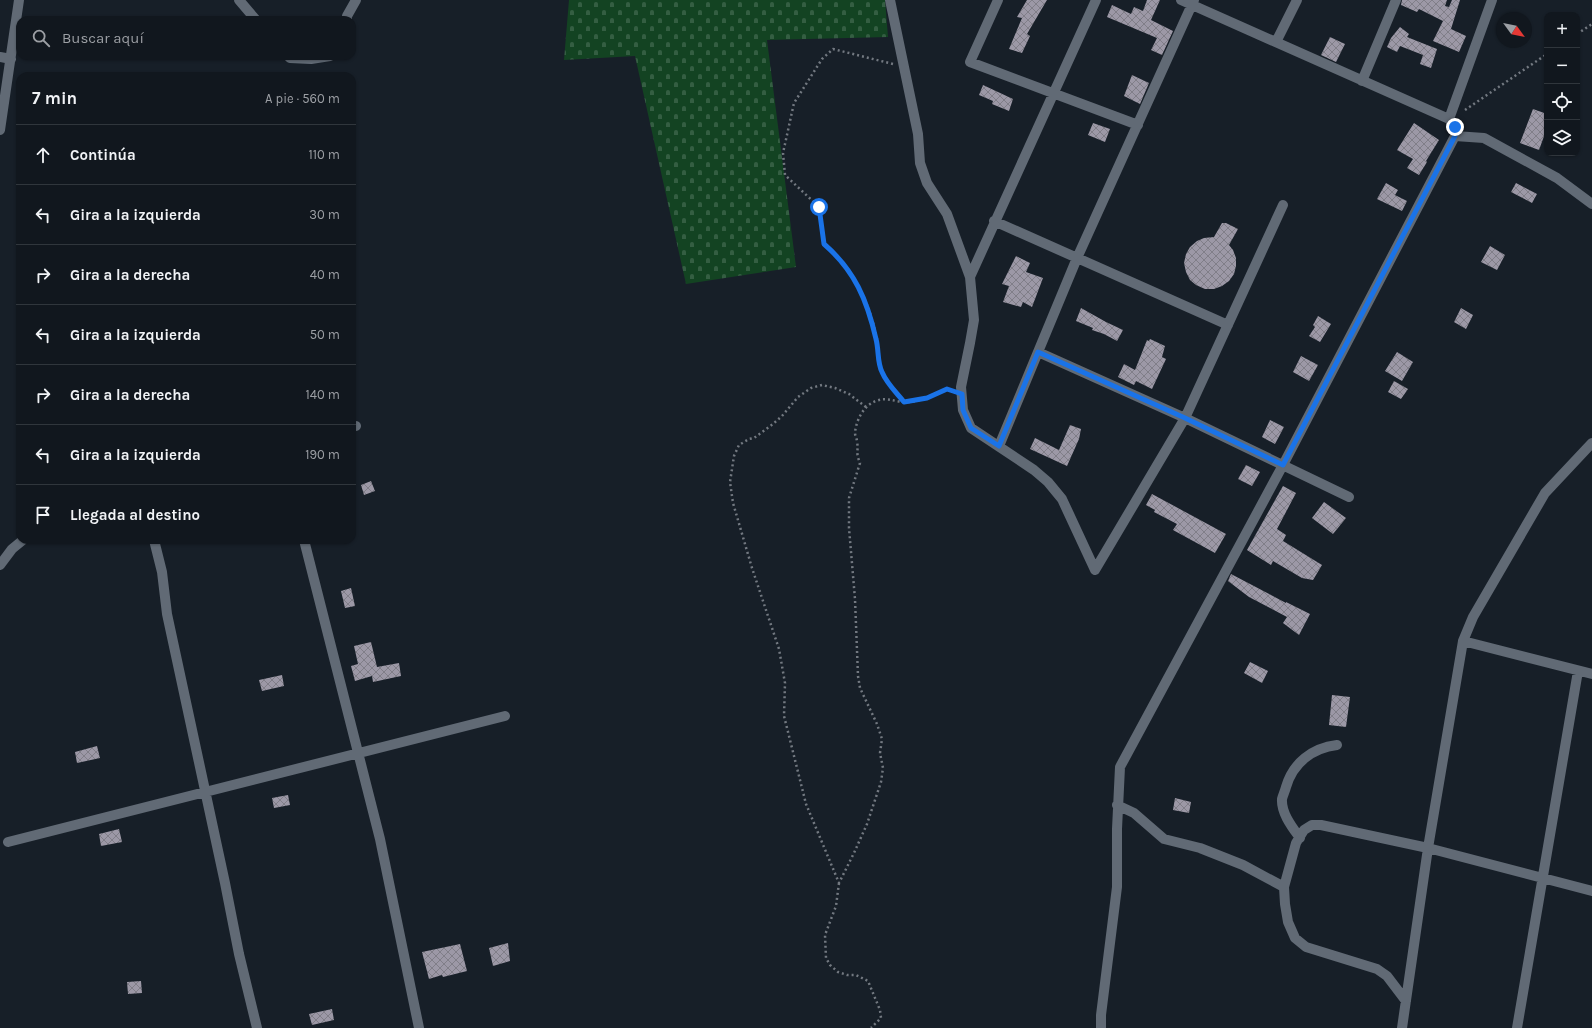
<!DOCTYPE html>
<html lang="es">
<head>
<meta charset="utf-8">
<style>
	body { margin:0; font-family:Karla,sans-serif; background:#1a2027; color:#f1f3f6 }
	.controls { position:absolute; right:12px; top:12px; display:grid; overflow:hidden; border-radius:8px; box-shadow:0 1px 3px #0004 }
	.controls button { width:36px; height:36px; display:grid; place-items:center; padding:0; border:0; border-bottom:1px solid #30363c; background:#11171e; color:#f1f3f6; font:20px sans-serif }
	.compass { position:absolute; left:1496px; top:12px; width:36px; height:36px; border-radius:50%; background:#11171e; box-shadow:0 1px 3px #0004; rotate:123deg }
	.stop { position:absolute; width:12px; height:12px; margin:-9px; border:3px solid #1a73e8; border-radius:50%; background:#fff }
	.stop.end { background:#1a73e8; border-color:#fff; box-shadow:0 1px 4px #0008 }
	.list { margin:0; padding:0; list-style:none }
	h2 { display:flex; justify-content:space-between; align-items:center; height:52px; margin:0; padding:0 16px; font-size:17px }
	h2 small { font-size:13px; font-weight:400; color:#9c9fa4 }
	.list li { display:grid; grid-template-columns:26px 1fr auto; gap:12px; align-items:center; box-sizing:border-box; height:60px; padding:0 16px; border-top:1px solid #30363c }
	.list b { display:block; font-size:15px; white-space:nowrap }
	.list em { font-size:13px; font-style:normal; color:#9c9fa4 }
	.icon { flex:none; width:22px; height:22px; fill:none; stroke:currentColor; stroke-width:2; stroke-linecap:round; stroke-linejoin:round }
	.map { position:relative; flex:none; width:1592px; height:1028px; overflow:hidden }
	.search { position:absolute; background:#11171e; box-shadow:0 1px 3px #0004; left:16px; top:16px; width:340px; height:44px; display:flex; align-items:center; gap:10px; box-sizing:border-box; padding:0 14px; border-radius:12px; color:#9c9fa4; font-size:15px }
	.panel { position:absolute; background:#11171e; box-shadow:0 1px 3px #0004; left:16px; top:72px; width:340px; height:472px; border-radius:12px }
	.map>svg:first-child { display:block }
	.cemetery { fill:url(#cemetery-stones) }
	.building { fill:url(#building-cross-hatch) }
	.lines { fill:none; stroke-linecap:round; stroke-linejoin:round }
	.path { stroke:#737981; stroke-width:2.5; stroke-dasharray:2 3; stroke-linecap:butt }
	.minor { stroke:#616a75; stroke-width:10 }
	.route { stroke:#1a73e8; stroke-width:5 }
</style>
</head>
<body>
<div class="map">
<svg width="1592" height="1028" viewBox="0 0 1592 1028">
	<defs>
		<pattern id="cemetery-stones" width="16" height="16" patternUnits="userSpaceOnUse"><rect width="16" height="16" fill="#134322"/><path d="M2 7V4a2 2 0 0 1 4 0v3zM10 15v-3a2 2 0 0 1 4 0v3z" fill="#345e42"/></pattern>
		<pattern id="building-cross-hatch" width="8" height="8" patternUnits="userSpaceOnUse"><rect width="8" height="8" fill="#9c98a6"/><path d="M0 0l8 8M0 8l8-8" fill="none" stroke="#807e88"/></pattern>
	</defs>
	<rect width="100%" height="100%" fill="#171f28"/>
	<!-- cemetery -->
	<path class="cemetery" d="M569 0H885L888 37 767 40 796 267 686 284 635 56 564 60Z"/>
	<!-- building -->
	<path class="building" d="M1027 0H1047L1027 34 1030 36 1022 53 1009 49 1022 18 1017 17Z
		M1147 0H1160L1151 20 1173 31 1162 55 1151 50 1157 38 1107 17 1112 5 1131 14 1134 7 1143 11Z
		M1402 0H1447L1445 6 1449 7 1452 0H1460L1451 29 1466 36 1459 52 1433 41 1443 21 1419 9 1417 12 1401 5Z
		M1400 27 1409 34 1407 37 1437 49 1431 68 1420 64 1423 55 1400 46 1397 52 1387 47 1391 38Z
		M1330 37 1345 44 1336 62 1321 55Z
		M1132 75 1149 83 1140 104 1124 96Z
		M983 85 1013 99 1009 111 992 104 993 101 979 95Z
		M1533 109 1547 114V128L1539 150 1520 143Z
		M1093 123 1110 129 1105 142 1088 135Z
		M1414 123 1439 140 1426 161 1427 162 1419 175 1407 168 1413 159 1397 150Z
		M1386 183 1398 190 1395 195 1407 201 1402 211 1377 199Z
		M1516 183 1537 194 1532 203 1511 192Z
		M1222 223H1226L1238 229 1229 245 1233 250 1236 258V266L1234 274 1229 281 1222 286 1214 289H1205L1196 285 1190 280 1186 272 1184 263 1186 254 1190 247 1197 241 1204 238 1214 237Z
		M1490 246 1505 255 1497 270 1481 262Z
		M1016 256 1030 263 1026 272 1043 278 1032 307 1023 302 1021 307 1003 302 1009 286 1002 284Z
		M1081 308 1106 322 1123 330 1117 341 1104 334 1092 330 1093 328 1076 321Z
		M1461 308 1473 315 1466 329 1454 322Z
		M1318 316 1331 324 1320 342 1309 336 1315 327 1313 325Z
		M1150 339 1165 346 1162 357 1166 359 1152 389 1136 381 1134 385 1118 377 1124 364 1135 370 1147 340 1149 341Z
		M1397 352 1413 362 1402 381 1385 371Z
		M1301 356 1318 365 1309 381 1293 372Z
		M1394 381 1408 389 1401 399 1388 392Z
		M1270 420 1284 427 1275 444 1262 437Z
		M1070 425 1081 429 1079 439 1067 466 1030 449 1035 438 1059 450Z
		M1246 465 1260 472 1252 486 1238 479Z
		M371 481 375 491 364 495 361 485Z
		M1283 486 1296 493 1277 529 1286 535 1283 541 1322 565 1313 580 1302 578 1273 561 1271 565 1247 550Z
		M1152 494 1226 534 1215 553 1173 530 1177 524 1154 512 1155 510 1146 505Z
		M1324 502 1346 518 1333 534 1312 518Z
		M1231 574 1286 603V602L1310 614 1299 635 1283 623 1287 617 1249 597 1228 581Z
		M351 588 355 606 345 608 341 591Z
		M371 642 377 667 399 663 401 676 373 682 372 676 355 681 351 666 358 664 354 646Z
		M1250 662 1268 671 1262 683 1244 673Z
		M282 675 284 686 262 691 259 680Z
		M1332 695 1350 697 1346 727 1329 725Z
		M97 746 100 758 77 763 75 752Z
		M288 795 290 805 274 808 272 798Z
		M1175 798 1191 802 1189 813 1173 810Z
		M119 829 122 842 101 846 99 834Z
		M508 943 510 961 493 966 489 948Z
		M460 944 467 971 443 977 442 975 429 979 422 952Z
		M141 981 142 993 128 994 127 982Z
		M332 1009 334 1020 312 1025 309 1014Z"/>
	<g class="lines">
		<!-- path -->
		<path class="path" d="M1577 34 1592 24
			M893 64 833 49 822 59 794 103 783 153 785 175 819 207 824 244C853 270 871 303 877 342 879 352 878 362 882 372 887 383 896 392 903 402
			M1465 110 1547 54
			M866 407 849 394 835 388 822 385 811 388 798 397 782 416 773 424 754 438 749 439 739 445 734 456 730 482 733 503 752 568 779 649 785 683 784 716 806 804 839 883 854 853 867 824 881 782 883 768 880 753 882 739 877 724 860 688 858 676 855 599 849 528V498L860 463C855 451 859 451 857 442 857 438 855 436 855 433 856 420 864 405 876 401 885 397 893 401 903 402 919 403 934 395 947 389L950 390
			M839 883 836 906 825 935 826 958 830 965 838 972 847 975H856L868 981 880 1010 881 1018 871 1028"/>
		<!-- minor -->
		<path class="minor" d="M239 0 256 20
			M890 0 918 134 920 163 927 183 947 214 970 277 974 320 970 343 961 387 963 410 971 428 1034 470 1048 482 1062 499 1095 570
			M998 0 970 62 1138 125
			M1181 0 1449 119
			M347 20V16L356 0
			M1276 42 1297 0
			M288 56 290 58 311 59 330 56
			M0 57 11 59
			M1362 81 1396 0
			M0 130 19 0
			M1455 136 1484 138 1557 178 1592 204
			M994 221 1228 325
			M970 277 1096 0
			M1038 352 1185 418 1349 497
			M352 427 356 426
			M999 446 1077 258 1194 0
			M154 540 162 572 167 614 225 883 239 954 257 1028
			M304 540 380 839 419 1028
			M0 565 12 549 23 540
			M1095 570 1185 418 1283 205
			M1463 641 1592 674
			M1117 805 1134 813 1164 839 1200 848 1243 865 1284 887
			M1300 838C1292 827 1281 813 1282 799 1283 795 1285 791 1286 787 1293 763 1312 748 1337 745
			M8 842 505 716
			M1406 1001 1387 976 1377 969 1306 947 1295 938 1288 922 1285 904 1284 887 1296 843 1304 830 1312 825H1321L1428 848 1592 891
			M1101 1028V1015L1117 887V829L1120 767 1283 465 1455 136V127L1449 119 1492 0
			M1402 1028 1428 848 1463 641 1473 617 1545 493 1592 443
			M1517 1028 1578 671"/>
	</g>
	<g class="lines">
		<!-- route -->
		<path class="route" d="M819 207 824 244C855 271 867 300 876 339 879 350 877 362 882 372 887 384 896 392 904 402L927 398 947 389 962 394 963 410 971 428 999 446 1038 352 1185 418 1283 465 1455 136V127"/>
	</g>
</svg>
<div class="controls">
<button>+</button>
<button>−</button>
<button><svg class="icon" aria-label="locate" viewBox="0 0 24 24"><circle cx="12" cy="12" r="6"/><path d="M12 2v4M12 18v4M2 12h4M18 12h4"/></svg></button>
<button><svg class="icon" aria-label="layers" viewBox="0 0 24 24"><path d="M12 4l9 5-9 5-9-5zM3 14l9 5 9-5"/></svg></button>
</div>
<svg class="compass" viewBox="-18 -18 36 36"><path d="M0-13l5 13h-10z" fill="#e53935"/><path d="M0 13l5-13h-10z" fill="#9c9fa4"/></svg>
<div class="stop" style="left:819px;top:207px"></div>
<div class="stop end" style="left:1455px;top:127px"></div>
<div class="search"><svg class="icon" aria-label="search" viewBox="0 0 24 24"><circle cx="10" cy="10" r="6"/><path d="M15 15l6 6"/></svg>Buscar aquí</div>
<section class="panel">
<h2>7 min<small>A pie · 560 m</small></h2>
<ul class="list">
<li><svg class="icon" aria-label="ahead" viewBox="0 0 24 24"><path d="M12 20V5M6 11l6-6 6 6"/></svg><div><b>Continúa</b></div><em>110 m</em></li>
<li><svg class="icon" aria-label="left" viewBox="0 0 24 24"><path d="M17 20v-9H6M10 6l-5 5 5 5"/></svg><div><b>Gira a la izquierda</b></div><em>30 m</em></li>
<li><svg class="icon" aria-label="right" viewBox="0 0 24 24"><path d="M7 20v-9h11M14 6l5 5-5 5"/></svg><div><b>Gira a la derecha</b></div><em>40 m</em></li>
<li><svg class="icon" aria-label="left" viewBox="0 0 24 24"><path d="M17 20v-9H6M10 6l-5 5 5 5"/></svg><div><b>Gira a la izquierda</b></div><em>50 m</em></li>
<li><svg class="icon" aria-label="right" viewBox="0 0 24 24"><path d="M7 20v-9h11M14 6l5 5-5 5"/></svg><div><b>Gira a la derecha</b></div><em>140 m</em></li>
<li><svg class="icon" aria-label="left" viewBox="0 0 24 24"><path d="M17 20v-9H6M10 6l-5 5 5 5"/></svg><div><b>Gira a la izquierda</b></div><em>190 m</em></li>
<li><svg class="icon" aria-label="arrive" viewBox="0 0 24 24"><path d="M6 21V4h12l-3 4 3 4H6"/></svg><div><b>Llegada al destino</b></div></li>
</ul>
</section>
</div>
</body>
</html>
